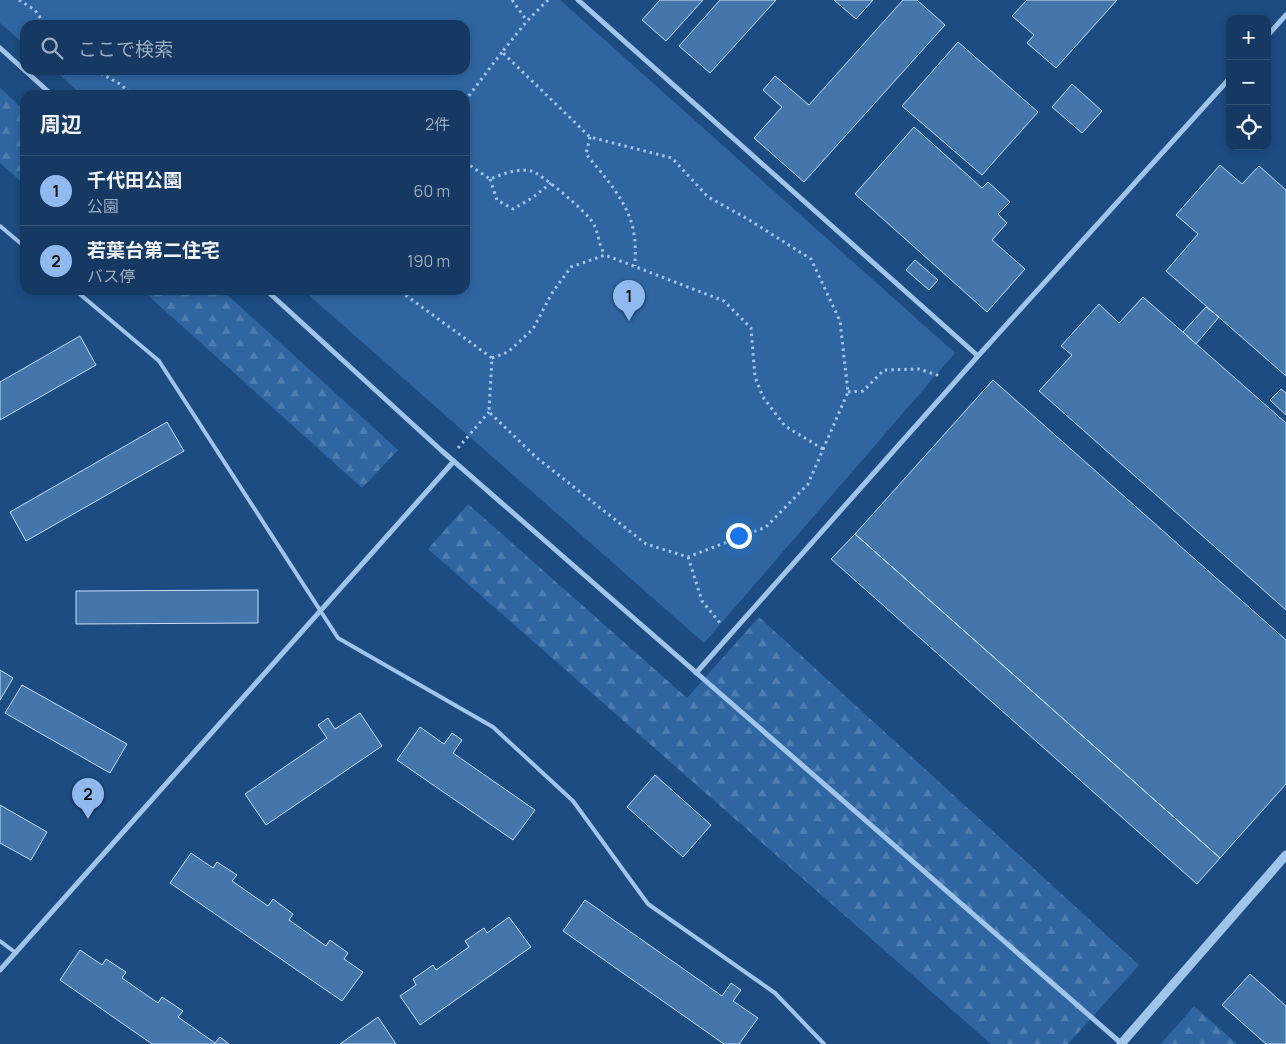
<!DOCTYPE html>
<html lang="ja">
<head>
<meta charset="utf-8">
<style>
	body { margin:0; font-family:Manrope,"Noto Sans JP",sans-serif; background:#1e4068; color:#f1f3f6 }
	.controls { position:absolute; right:15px; top:15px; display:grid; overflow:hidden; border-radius:10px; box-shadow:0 2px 8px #0003 }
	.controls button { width:45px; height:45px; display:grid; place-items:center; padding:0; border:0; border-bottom:1px solid #345377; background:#153962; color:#f1f3f6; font:25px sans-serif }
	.you { position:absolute; left:738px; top:535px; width:18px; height:18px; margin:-12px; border:4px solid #fff; border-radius:50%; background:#1a73e8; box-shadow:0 0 0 8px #1a73e833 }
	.badge { display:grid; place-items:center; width:32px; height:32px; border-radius:50%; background:#90b9f0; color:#111; font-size:16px; font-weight:700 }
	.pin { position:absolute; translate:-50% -41px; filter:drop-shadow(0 1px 2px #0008) }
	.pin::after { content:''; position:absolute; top:26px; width:18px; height:15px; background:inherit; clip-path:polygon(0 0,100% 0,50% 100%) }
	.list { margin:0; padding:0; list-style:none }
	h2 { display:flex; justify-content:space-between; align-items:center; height:65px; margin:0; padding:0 20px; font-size:21px }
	h2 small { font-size:16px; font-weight:400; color:#9dacbe }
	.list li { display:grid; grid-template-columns:32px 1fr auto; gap:15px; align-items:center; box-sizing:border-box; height:70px; padding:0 20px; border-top:1px solid #345377 }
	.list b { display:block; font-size:19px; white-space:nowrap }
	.list p { margin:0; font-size:16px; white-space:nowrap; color:#9dacbe }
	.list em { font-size:16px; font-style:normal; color:#9dacbe }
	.icon { flex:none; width:28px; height:28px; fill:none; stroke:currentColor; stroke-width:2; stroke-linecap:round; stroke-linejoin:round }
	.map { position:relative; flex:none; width:1286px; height:1044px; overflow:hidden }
	.search { position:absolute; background:#153962; box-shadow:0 2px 8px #0003; left:20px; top:20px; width:450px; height:55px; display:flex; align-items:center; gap:12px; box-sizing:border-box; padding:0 18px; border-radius:15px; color:#9dacbe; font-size:19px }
	.panel { position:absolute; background:#153962; box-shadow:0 2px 8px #0003; left:20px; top:90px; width:450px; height:205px; border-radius:15px }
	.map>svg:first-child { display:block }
	.forest { fill:url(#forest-firs) }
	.park { fill:#2f66a1 }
	.building { fill:#4476ab; stroke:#c6def8 }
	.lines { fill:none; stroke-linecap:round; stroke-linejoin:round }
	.path { stroke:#a1c5ea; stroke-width:3; stroke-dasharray:2.5 4; stroke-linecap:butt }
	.service { stroke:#a1c5ea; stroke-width:4 }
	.minor { stroke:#a1c5ea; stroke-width:5 }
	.tertiary { stroke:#a1c5ea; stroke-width:9 }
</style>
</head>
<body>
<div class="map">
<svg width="1286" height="1044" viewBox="0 0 1286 1044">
	<defs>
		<pattern id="forest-firs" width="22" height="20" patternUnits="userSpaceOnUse" patternTransform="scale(1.25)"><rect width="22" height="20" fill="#2f66a1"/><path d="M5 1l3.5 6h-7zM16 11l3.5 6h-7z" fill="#4e7daf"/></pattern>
	</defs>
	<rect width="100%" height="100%" fill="#1c4c82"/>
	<!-- forest -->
	<path class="forest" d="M0 88 25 111V185L0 163Z
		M142 290H222L398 450 362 488Z
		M468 504 687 698 759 617 1139 965 1068 1044H991L428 549Z
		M1194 1006 1237 1044H1161Z"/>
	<!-- park -->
	<path class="park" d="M0 0H560L955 353 704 643 303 290H465V95H82L54 70H465V25H25V45L0 23Z"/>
	<!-- building -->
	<path class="building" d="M660 0H703L666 41 642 20Z
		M720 0H776L710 73 679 46Z
		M834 0H873L856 19Z
		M903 0H917L945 25 804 182 754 138 782 107 763 90 775 76 809 105Z
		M1027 0H1117L1056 68 1027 43 1034 35 1012 16Z
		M958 42 1038 112 982 175 902 106Z
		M1072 84 1102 111 1082 133 1052 107Z
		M914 127 982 188 988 182 1010 202 998 214 1007 223 992 240 1025 269 987 312 855 194Z
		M1220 165 1242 184 1259 166 1286 190V376L1166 271 1198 234 1176 215Z
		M915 260 938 280 929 290 906 270Z
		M1143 297 1286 423V610L1039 391 1072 355 1061 346 1099 304 1119 323Z
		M1206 307 1219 317 1196 344 1183 332Z
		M80 336 96 365 0 420V382Z
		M993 380 1286 640V784L1220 858 855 534Z
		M1281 389 1286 393V415L1270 400Z
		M167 422 184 451 26 541 10 512Z
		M855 534 1220 858 1197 884 831 559Z
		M258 590V623L76 624V591Z
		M0 670 13 678 0 700Z
		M22 685 127 744 110 773 5 713Z
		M360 713 382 746 266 825 245 794 327 738 318 725 328 718 335 729Z
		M420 727 444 744 452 733 462 740 453 753 535 810 513 840 397 760Z
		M655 775 711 825 683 857 627 807Z
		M0 805 47 832 31 860 0 843Z
		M191 853 213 868 217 862 237 875 232 881 268 906 273 899 293 914 289 920 326 946 330 940 348 953 344 959 363 972 342 1001 170 883Z
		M585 900 722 996 731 983 741 990 733 1001 758 1018 739 1044H724L563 931Z
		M509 917 531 947 420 1025 400 996 416 985 413 979 433 965 436 970 469 947 465 941 484 928 487 933Z
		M80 950 102 965 106 959 126 972 122 978 158 1003 162 997 183 1011 178 1017 215 1043 220 1037 229 1044H152L60 980Z
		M1250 974 1286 1006V1044H1266L1222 1005Z
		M378 1017 396 1044H340Z"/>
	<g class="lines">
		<!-- path -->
		<path class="path" d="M19 0 35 10 45 25
			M512 0 527 21
			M95 70 120 84 133 95
			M465 101 502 52
			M590 137 586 154C605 177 630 204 634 234 636 245 635 256 635 266
			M465 162 490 179C503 174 517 168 531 171 541 173 588 213 593 223 599 233 598 244 605 255
			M490 179 497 200 513 209 532 198 551 183
			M402 290 404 294 492 358 489 412 537 458 646 544 688 557 766 527 808 484 848 392 840 321 811 259 746 218 708 197 672 158 590 137 502 52 527 21 548 0
			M492 358 508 352 533 329 552 293 571 267 605 255 724 301 751 328 755 377 763 397 785 426 823 449
			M848 392 863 391 884 370 919 369 940 376
			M458 448 489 412
			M688 557 702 601 720 623"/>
		<!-- service -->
		<path class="service" d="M0 226 25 247
			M75 290 159 361 338 638 493 727 573 801 648 904 775 993 824 1044
			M0 941 16 953"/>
		<!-- minor -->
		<path class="minor" d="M578 0 978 356
			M1267 36 1286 15
			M0 48 52 95
			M266 290 442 451 1122 1044
			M696 673 978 356 1230 78
			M0 970 454 461"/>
		<!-- tertiary -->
		<path class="tertiary" d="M1121 1044 1286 855"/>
	</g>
</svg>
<div class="controls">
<button>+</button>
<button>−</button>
<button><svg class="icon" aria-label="locate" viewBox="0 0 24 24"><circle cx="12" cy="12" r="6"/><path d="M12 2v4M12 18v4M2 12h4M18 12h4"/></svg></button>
</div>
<div class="you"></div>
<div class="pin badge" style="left:629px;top:321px">1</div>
<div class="pin badge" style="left:88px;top:819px">2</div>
<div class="search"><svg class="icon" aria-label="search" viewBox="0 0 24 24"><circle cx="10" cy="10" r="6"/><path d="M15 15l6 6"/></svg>ここで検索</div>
<section class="panel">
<h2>周辺<small>2件</small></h2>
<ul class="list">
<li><span class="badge">1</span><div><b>千代田公園</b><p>公園</p></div><em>60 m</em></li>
<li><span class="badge">2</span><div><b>若葉台第二住宅</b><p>バス停</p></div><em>190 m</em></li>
</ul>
</section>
</div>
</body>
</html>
